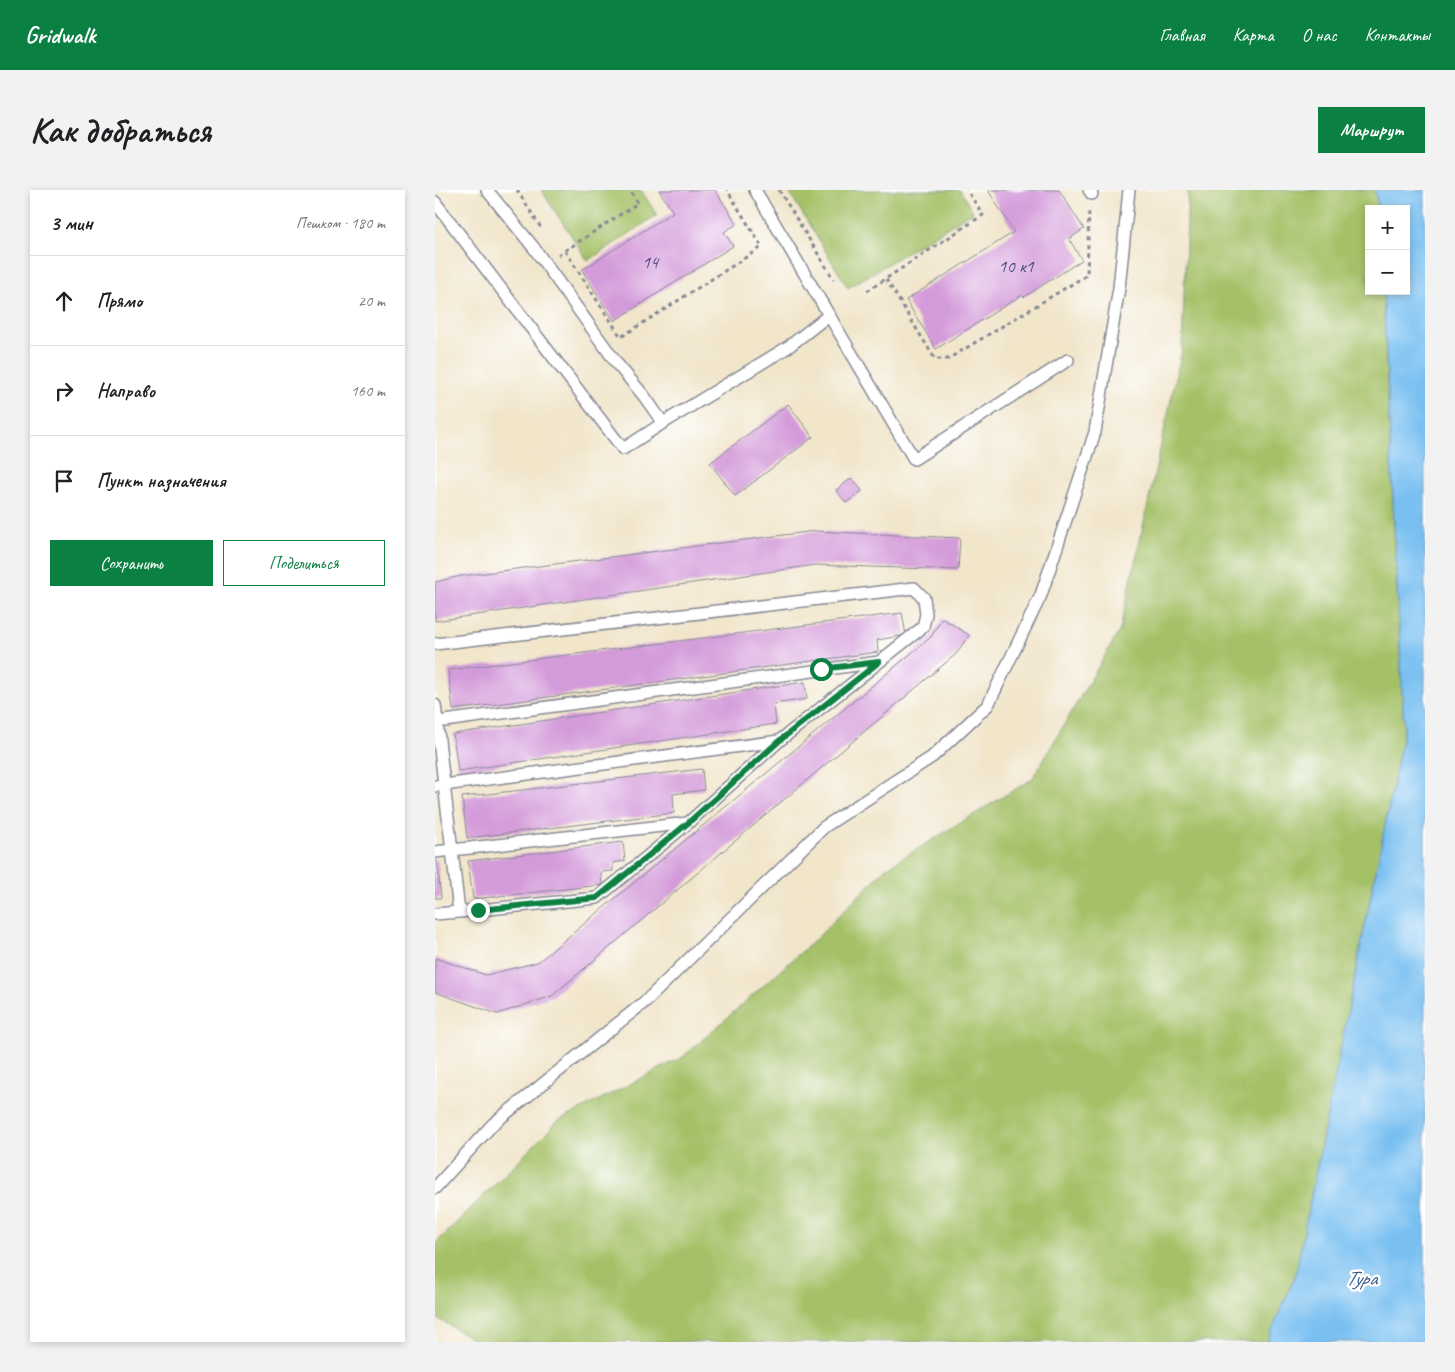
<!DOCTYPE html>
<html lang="ru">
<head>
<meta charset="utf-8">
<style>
	body { margin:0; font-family:Caveat,sans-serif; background:#f2f2f2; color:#202124 }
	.controls { position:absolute; right:15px; top:15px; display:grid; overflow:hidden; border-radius:0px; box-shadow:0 2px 8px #0003 }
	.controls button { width:45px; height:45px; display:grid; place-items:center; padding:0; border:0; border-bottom:1px solid #e0e0e0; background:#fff; color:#202124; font:25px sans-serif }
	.stop { position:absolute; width:15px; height:15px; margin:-11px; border:4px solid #0b8043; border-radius:50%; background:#fff }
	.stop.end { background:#0b8043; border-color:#fff; box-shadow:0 1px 5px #0008 }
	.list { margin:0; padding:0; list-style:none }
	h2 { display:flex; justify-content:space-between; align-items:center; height:65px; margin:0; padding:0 20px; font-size:21px }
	h2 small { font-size:16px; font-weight:400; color:#757577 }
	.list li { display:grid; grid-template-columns:32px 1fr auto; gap:15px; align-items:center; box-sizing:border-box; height:90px; padding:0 20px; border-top:1px solid #e0e0e0 }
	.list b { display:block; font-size:19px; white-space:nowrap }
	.list em { font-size:16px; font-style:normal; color:#757577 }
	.actions { display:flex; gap:10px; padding:15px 20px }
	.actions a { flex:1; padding:11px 0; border:1px solid #0b8043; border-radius:0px; text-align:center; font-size:18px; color:#0b8043 }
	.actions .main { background:#0b8043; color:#fff }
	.icon { flex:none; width:28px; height:28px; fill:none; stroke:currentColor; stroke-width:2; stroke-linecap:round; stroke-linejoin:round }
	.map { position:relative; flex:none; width:990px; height:1152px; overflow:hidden; border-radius:0px }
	header { display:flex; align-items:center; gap:30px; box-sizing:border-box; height:70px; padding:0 25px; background:#0b8043; color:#fff }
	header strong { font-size:24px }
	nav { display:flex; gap:28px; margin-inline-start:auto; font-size:18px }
	.intro { display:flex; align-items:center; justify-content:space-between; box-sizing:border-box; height:120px; padding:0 30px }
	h1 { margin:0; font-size:35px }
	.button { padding:12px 22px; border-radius:0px; background:#0b8043; color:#fff; font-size:18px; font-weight:700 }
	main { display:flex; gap:30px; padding:0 30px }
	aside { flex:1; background:#fff; border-radius:0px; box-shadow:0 2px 8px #0003 }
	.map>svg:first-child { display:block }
	.green { fill:#a5c168; stroke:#607863 }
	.water { fill:#79c0f1; stroke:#4a78a8 }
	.building { fill:#d49bda }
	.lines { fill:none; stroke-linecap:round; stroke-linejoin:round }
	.service-casing { stroke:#868a94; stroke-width:14 }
	.path { stroke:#868a94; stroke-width:3; stroke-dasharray:4 4; stroke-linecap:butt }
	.service { stroke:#fff; stroke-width:11 }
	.route { stroke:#0b8043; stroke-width:6 }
	.labels { text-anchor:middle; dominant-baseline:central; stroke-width:5; stroke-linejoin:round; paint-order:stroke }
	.number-label { font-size:18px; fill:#494a7d }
	.water-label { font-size:21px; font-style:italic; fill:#375a8a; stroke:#fff }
</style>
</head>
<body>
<header>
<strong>Gridwalk</strong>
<nav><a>Главная</a><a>Карта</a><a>О нас</a><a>Контакты</a></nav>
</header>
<div class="intro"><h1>Как добраться</h1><a class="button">Маршрут</a></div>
<main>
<aside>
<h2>3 мин<small>Пешком · 180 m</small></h2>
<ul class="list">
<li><svg class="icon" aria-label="ahead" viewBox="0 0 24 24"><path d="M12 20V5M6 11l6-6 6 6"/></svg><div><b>Прямо</b></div><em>20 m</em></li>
<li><svg class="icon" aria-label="right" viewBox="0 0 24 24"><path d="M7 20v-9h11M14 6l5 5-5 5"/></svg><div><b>Направо</b></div><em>160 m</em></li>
<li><svg class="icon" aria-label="arrive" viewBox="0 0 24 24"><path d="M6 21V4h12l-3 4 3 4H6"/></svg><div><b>Пункт назначения</b></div></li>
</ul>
<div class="actions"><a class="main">Сохранить</a><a>Поделиться</a></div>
</aside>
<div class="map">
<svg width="990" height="1152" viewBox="0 0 990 1152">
	<rect width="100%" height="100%" fill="#fff"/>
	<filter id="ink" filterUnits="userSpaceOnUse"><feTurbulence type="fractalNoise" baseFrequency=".02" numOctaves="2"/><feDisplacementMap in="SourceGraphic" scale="10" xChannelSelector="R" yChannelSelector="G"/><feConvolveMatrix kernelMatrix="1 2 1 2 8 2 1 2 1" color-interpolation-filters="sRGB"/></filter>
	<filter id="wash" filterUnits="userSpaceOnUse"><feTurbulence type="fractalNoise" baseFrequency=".0096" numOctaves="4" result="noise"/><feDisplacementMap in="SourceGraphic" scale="20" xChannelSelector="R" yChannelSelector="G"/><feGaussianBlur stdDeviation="1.12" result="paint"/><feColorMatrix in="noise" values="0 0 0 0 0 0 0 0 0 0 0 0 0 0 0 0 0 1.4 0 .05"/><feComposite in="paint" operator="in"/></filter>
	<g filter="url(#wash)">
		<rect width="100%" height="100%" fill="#f1e5ca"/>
		<!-- green -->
		<path class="green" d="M106 0H206L222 25 153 71Z
			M353 0H525L538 22 413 98Z
			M753 0H940L944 19H934V101H948L969 540 860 1087 832 1152H43L0 1127V1054L123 931 248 867 381 749 451 678 597 589 685 440 747 160Z"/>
		<!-- water -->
		<path class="water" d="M940 0H990V1152H832L860 1087 969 540 948 101H971V19H944Z"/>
		<g id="blocks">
			<!-- building -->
			<path class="building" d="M224 0H280L302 34 289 42 298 56 179 131 147 80 238 22Z
				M553 0H624L649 39 634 49 647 70 589 107 587 105 501 159 471 110 579 42Z
				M353 214 378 247 300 306 275 273Z
				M417 288 427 301 411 313 401 300Z
				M380 341 525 348 523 380 380 375 0 431V392L26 386Z
				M467 423 471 445 442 450 443 462 18 520 13 480Z
				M507 428 534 445 521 464 117 806 62 824 0 802V768L51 785 103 772 496 447Z
				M370 492 372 509 339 514 341 534 23 581 18 544Z
				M267 579 269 600 238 604 239 623 32 648 27 607Z
				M188 652 190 671 178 673V681L166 682 167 695 38 709 33 671Z
				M0 670H2L6 708H0Z"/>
		</g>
	</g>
	<g filter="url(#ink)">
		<use href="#blocks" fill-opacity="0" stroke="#868a94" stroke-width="1"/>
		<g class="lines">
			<!-- service casing -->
			<g class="service-casing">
				<path id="service" d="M52 0 99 58 183 175 209 206 228 233 353 157 394 125
					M320 0 479 269 633 170
					M654 0 657 4
					M0 12 188 259 228 233
					M0 454 479 398 489 408 491 424 488 437 444 472 2 532 9 595 344 551 253 633 162 708 24 722 17 660 253 633
					M0 515 2 532H0
					M344 551 443 473
					M0 596 9 595 17 660 0 662
					M0 724 24 722
					M0 998 58 934 212 810 389 637 497 567 553 515 606 405 660 242 684 98 694 0"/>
			</g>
			<!-- path -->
			<path class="path" d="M82 0 106 38
				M344 0 399 90
				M130 61 186 147 327 57 292 0
				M123 65 134 58 203 13 195 0
				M451 89 500 169H513L652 85 654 18
				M432 101 548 25 532 0"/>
			<!-- service -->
			<use href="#service" class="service"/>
		</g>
	</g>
	<g class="lines" filter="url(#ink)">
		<!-- route -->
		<path class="route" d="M43 720 162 708 253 633 344 551 444 472 386 479"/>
	</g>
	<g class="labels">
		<!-- number labels -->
		<g class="number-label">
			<text x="215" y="72">14</text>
			<text x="581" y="76">10 к1</text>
		</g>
		<!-- water labels -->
		<g class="water-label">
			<text x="926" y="1088">Тура</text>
		</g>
	</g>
</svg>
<div class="controls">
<button>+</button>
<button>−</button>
</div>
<div class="stop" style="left:386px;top:479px"></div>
<div class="stop end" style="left:43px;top:720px"></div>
</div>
</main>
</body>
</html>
